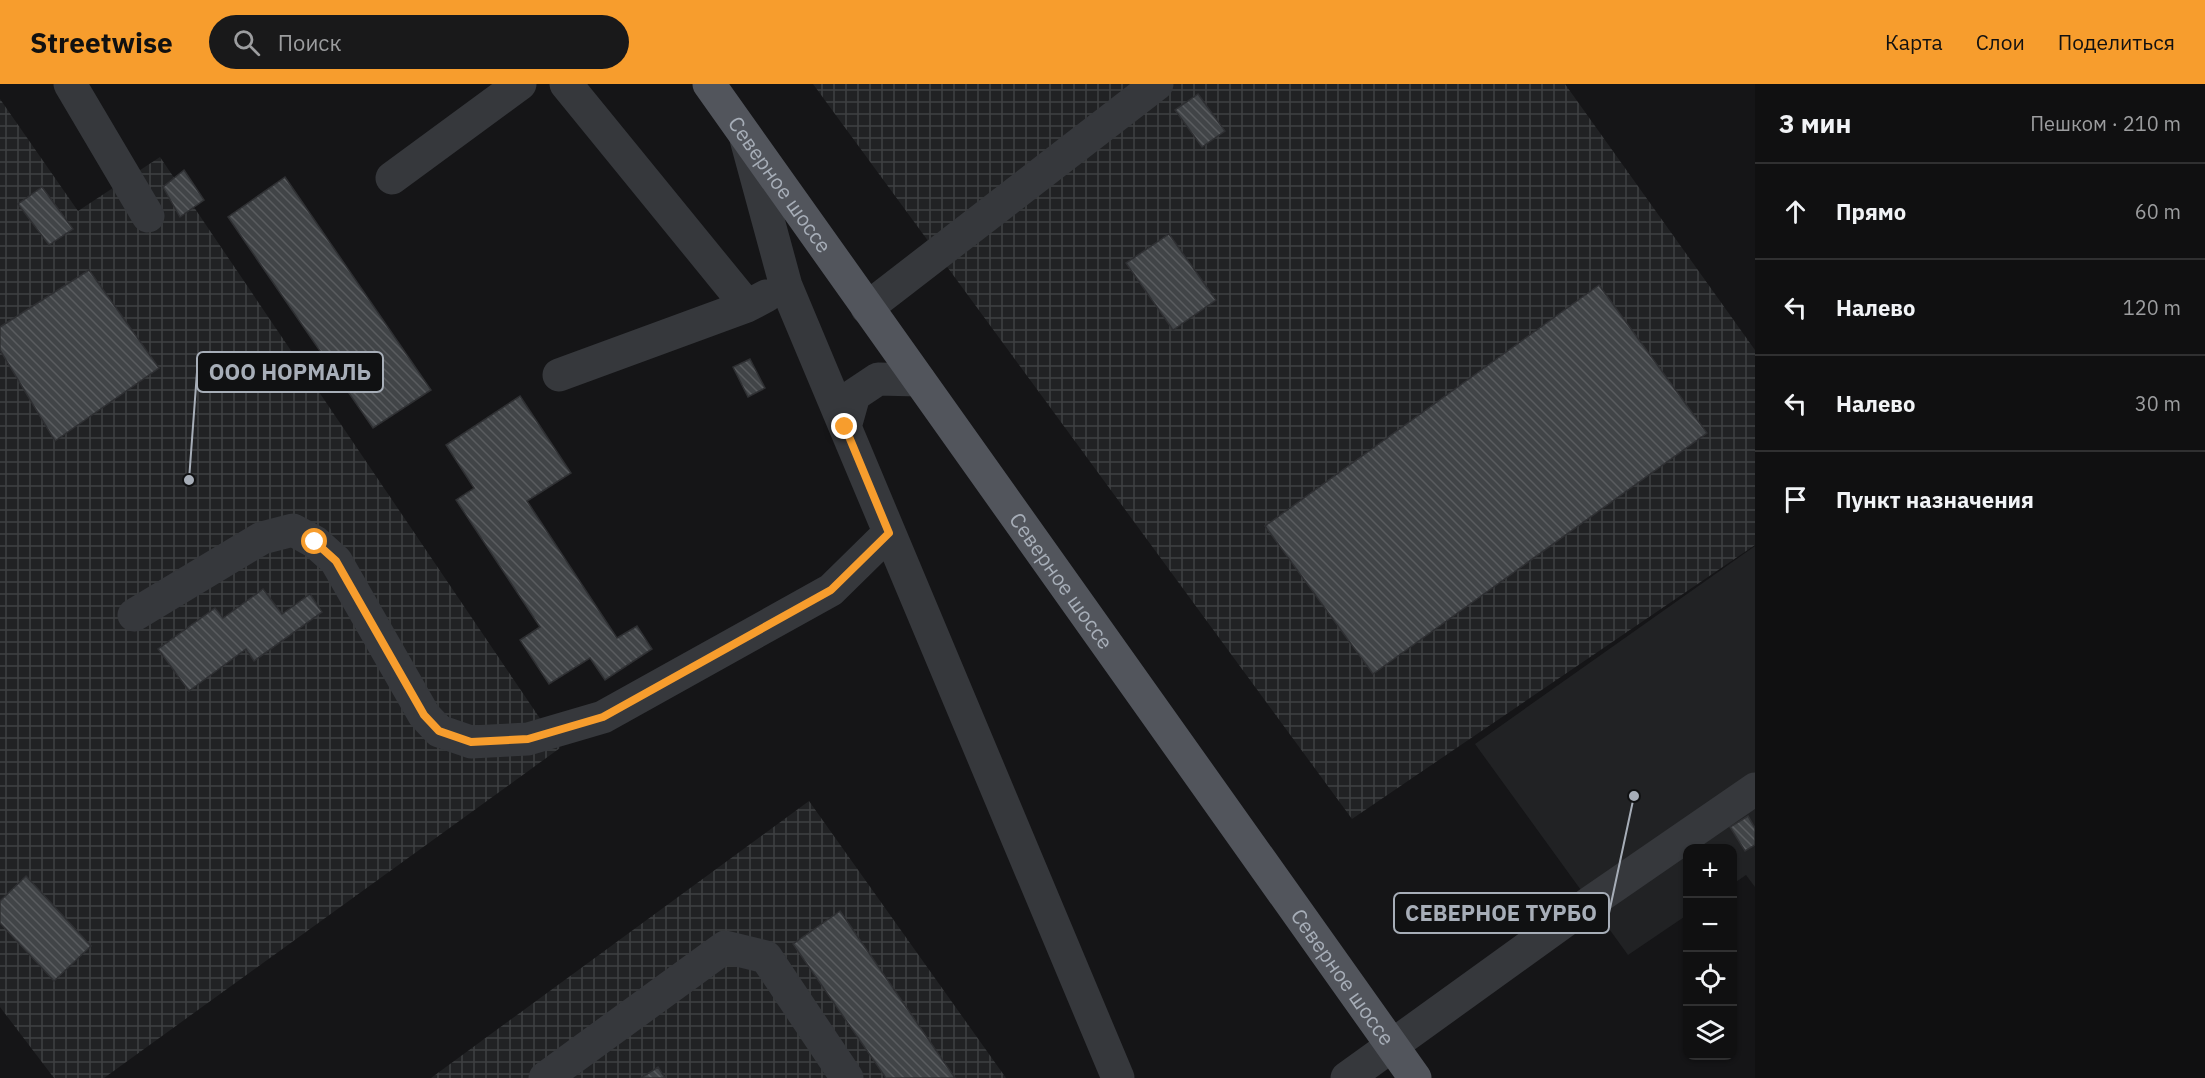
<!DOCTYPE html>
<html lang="ru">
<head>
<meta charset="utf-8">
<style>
	body { margin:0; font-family:"IBM Plex Sans",sans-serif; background:#19191a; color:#f1f3f6 }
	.controls { position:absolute; right:18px; bottom:18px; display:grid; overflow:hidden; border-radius:12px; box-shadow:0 2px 4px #0004 }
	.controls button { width:54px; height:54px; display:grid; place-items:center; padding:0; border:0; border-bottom:2px solid #303031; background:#101011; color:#f1f3f6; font:30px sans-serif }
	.stop { position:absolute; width:18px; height:18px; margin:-14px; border:4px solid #f79d2d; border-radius:50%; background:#fff }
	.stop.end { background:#f79d2d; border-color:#fff; box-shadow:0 2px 6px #0008 }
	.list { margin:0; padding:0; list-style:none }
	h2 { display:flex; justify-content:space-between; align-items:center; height:78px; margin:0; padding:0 24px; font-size:26px }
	h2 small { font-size:20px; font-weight:400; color:#9c9d9f }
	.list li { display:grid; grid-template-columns:39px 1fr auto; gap:18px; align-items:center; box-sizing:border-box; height:96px; padding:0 24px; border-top:2px solid #303031 }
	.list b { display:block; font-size:22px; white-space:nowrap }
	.list em { font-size:20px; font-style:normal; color:#9c9d9f }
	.icon { flex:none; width:33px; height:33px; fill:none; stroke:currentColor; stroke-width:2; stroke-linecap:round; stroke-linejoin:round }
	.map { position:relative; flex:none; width:1755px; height:994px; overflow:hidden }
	header { display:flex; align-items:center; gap:36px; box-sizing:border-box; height:84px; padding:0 30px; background:#f79d2d; color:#111 }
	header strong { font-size:28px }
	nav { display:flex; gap:33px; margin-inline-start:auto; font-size:21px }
	.search { width:420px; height:54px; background:#19191a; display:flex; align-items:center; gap:15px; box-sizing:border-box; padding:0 21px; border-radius:33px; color:#9c9d9f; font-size:22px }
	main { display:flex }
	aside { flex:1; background:#101011 }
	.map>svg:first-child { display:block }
	.built { fill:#212224 }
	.industrial { fill:url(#industrial-grid) }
	.building { fill:url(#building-back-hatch); stroke:#2f3033; stroke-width:1.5 }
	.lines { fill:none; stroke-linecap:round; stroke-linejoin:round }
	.minor { stroke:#36383c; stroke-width:33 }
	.major { stroke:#52555c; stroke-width:33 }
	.route { stroke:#f79d2d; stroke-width:8 }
	.labels { text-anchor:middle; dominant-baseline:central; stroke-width:6; stroke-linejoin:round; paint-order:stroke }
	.street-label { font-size:21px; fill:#a7aeb8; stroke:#101112 }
	.leader { fill:none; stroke:#a7aeb8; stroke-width:2 }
	.callout-dot { fill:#a7aeb8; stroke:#101112; stroke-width:2 }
	.callout { fill:#101112; stroke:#a7aeb8; stroke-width:2 }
	.callout-label { font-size:22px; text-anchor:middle; font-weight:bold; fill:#a7aeb8 }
</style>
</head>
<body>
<header>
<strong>Streetwise</strong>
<div class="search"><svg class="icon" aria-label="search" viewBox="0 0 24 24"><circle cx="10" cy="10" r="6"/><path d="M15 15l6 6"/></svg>Поиск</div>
<nav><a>Карта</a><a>Слои</a><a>Поделиться</a></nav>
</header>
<main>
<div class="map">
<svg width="1755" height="994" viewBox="0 0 1755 994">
	<defs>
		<pattern id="industrial-grid" width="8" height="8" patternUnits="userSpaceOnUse" patternTransform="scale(1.5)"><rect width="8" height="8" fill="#212224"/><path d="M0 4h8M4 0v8" fill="none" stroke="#3e4042"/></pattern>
		<pattern id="building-back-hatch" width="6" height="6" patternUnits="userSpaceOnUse" patternTransform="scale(1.5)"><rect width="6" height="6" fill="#414447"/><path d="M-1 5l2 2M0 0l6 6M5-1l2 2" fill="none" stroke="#5a5c5f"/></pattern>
	</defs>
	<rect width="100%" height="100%" fill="#151517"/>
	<!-- built -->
	<path class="built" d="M1755 462V803L1746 791 1733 800 1732 764H1688L1687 831 1628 871 1475 660Z"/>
	<!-- industrial -->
	<path class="industrial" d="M813 0H1565L1755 266V461L1352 735Z
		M0 15 78 127 160 73 560 664 104 994H54L0 923Z
		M809 717 1006 994H431Z"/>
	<!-- building -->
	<path class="building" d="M1198 10 1225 47 1202 63 1175 26Z
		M184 86 204 116 180 133 163 103Z
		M285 93 431 306 373 344 228 133Z
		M42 103 73 145 49 161 18 120Z
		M1169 150 1216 216 1173 246 1126 179Z
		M89 186 159 284 55 357 0 266V243Z
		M1599 201 1707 349 1373 590 1265 442Z
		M750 275 765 304 748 313 733 283Z
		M520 312 571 389 527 417 617 554 637 542 652 565 605 596 590 574 549 600 520 556 540 543 456 416 474 404 446 361Z
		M263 505 282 530 310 510 322 528 254 577 246 565 189 607 158 565 215 524 223 534Z
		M1748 732 1755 744V761L1745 767 1730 743Z
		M26 792 91 862 54 897 0 839V817Z
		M840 827 955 994H886L793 860Z
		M658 983 665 994H641Z"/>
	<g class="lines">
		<!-- minor -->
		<path class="minor" d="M70 0 148 132
			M566 0 747 222
			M746 55 786 202 1118 994
			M392 94 520 0
			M867 224 1157 0
			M559 291 747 222 766 212
			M845 343 854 311 878 295 919 296
			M134 531 262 454 293 446 315 458 336 477 424 631 439 647 471 658 528 655 603 633 831 506 889 449
			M545 994 725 863 766 873 847 994
			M1347 994 1591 818 1755 705"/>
		<!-- major -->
		<path class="major" id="s1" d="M709 0 1415 994"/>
	</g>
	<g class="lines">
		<!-- route -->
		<path class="route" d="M315 458 336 477 424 631 439 647 471 658 528 655 603 633 831 506 889 449 845 343"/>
	</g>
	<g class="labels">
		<!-- street labels -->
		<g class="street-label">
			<text stroke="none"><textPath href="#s1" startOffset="123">Северное шоссе</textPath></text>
			<text stroke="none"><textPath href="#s1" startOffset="609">Северное шоссе</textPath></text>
			<text stroke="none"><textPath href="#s1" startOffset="1095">Северное шоссе</textPath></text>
		</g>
	</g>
	<!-- callouts -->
	<path class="leader" d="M189 396L197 288M1634 712L1609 829"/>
	<g class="callout-dot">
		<circle cx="189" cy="396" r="6"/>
		<circle cx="1634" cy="712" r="6"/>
	</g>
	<g class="callout">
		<rect x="197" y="268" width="186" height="40" rx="6"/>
		<rect x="1394" y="809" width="215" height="40" rx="6"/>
	</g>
	<g class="callout-label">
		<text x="290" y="296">ООО НОРМАЛЬ</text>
		<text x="1501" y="837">СЕВЕРНОЕ ТУРБО</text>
	</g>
</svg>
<div class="controls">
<button>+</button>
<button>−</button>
<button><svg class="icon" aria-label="locate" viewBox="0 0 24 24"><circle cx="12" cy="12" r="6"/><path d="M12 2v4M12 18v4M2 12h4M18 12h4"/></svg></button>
<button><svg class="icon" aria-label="layers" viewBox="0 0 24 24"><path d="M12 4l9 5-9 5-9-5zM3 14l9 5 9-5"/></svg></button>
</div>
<div class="stop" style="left:315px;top:458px"></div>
<div class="stop end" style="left:845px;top:343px"></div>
</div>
<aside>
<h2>3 мин<small>Пешком · 210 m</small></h2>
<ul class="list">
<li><svg class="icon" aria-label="ahead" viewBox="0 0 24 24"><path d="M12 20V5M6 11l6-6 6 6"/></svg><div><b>Прямо</b></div><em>60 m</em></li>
<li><svg class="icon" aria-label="left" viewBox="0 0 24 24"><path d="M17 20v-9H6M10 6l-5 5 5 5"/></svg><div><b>Налево</b></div><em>120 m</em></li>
<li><svg class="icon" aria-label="left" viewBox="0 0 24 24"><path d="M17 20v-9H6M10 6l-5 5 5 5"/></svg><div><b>Налево</b></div><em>30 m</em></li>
<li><svg class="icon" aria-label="arrive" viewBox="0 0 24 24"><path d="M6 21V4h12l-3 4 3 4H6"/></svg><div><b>Пункт назначения</b></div></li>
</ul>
</aside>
</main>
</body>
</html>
